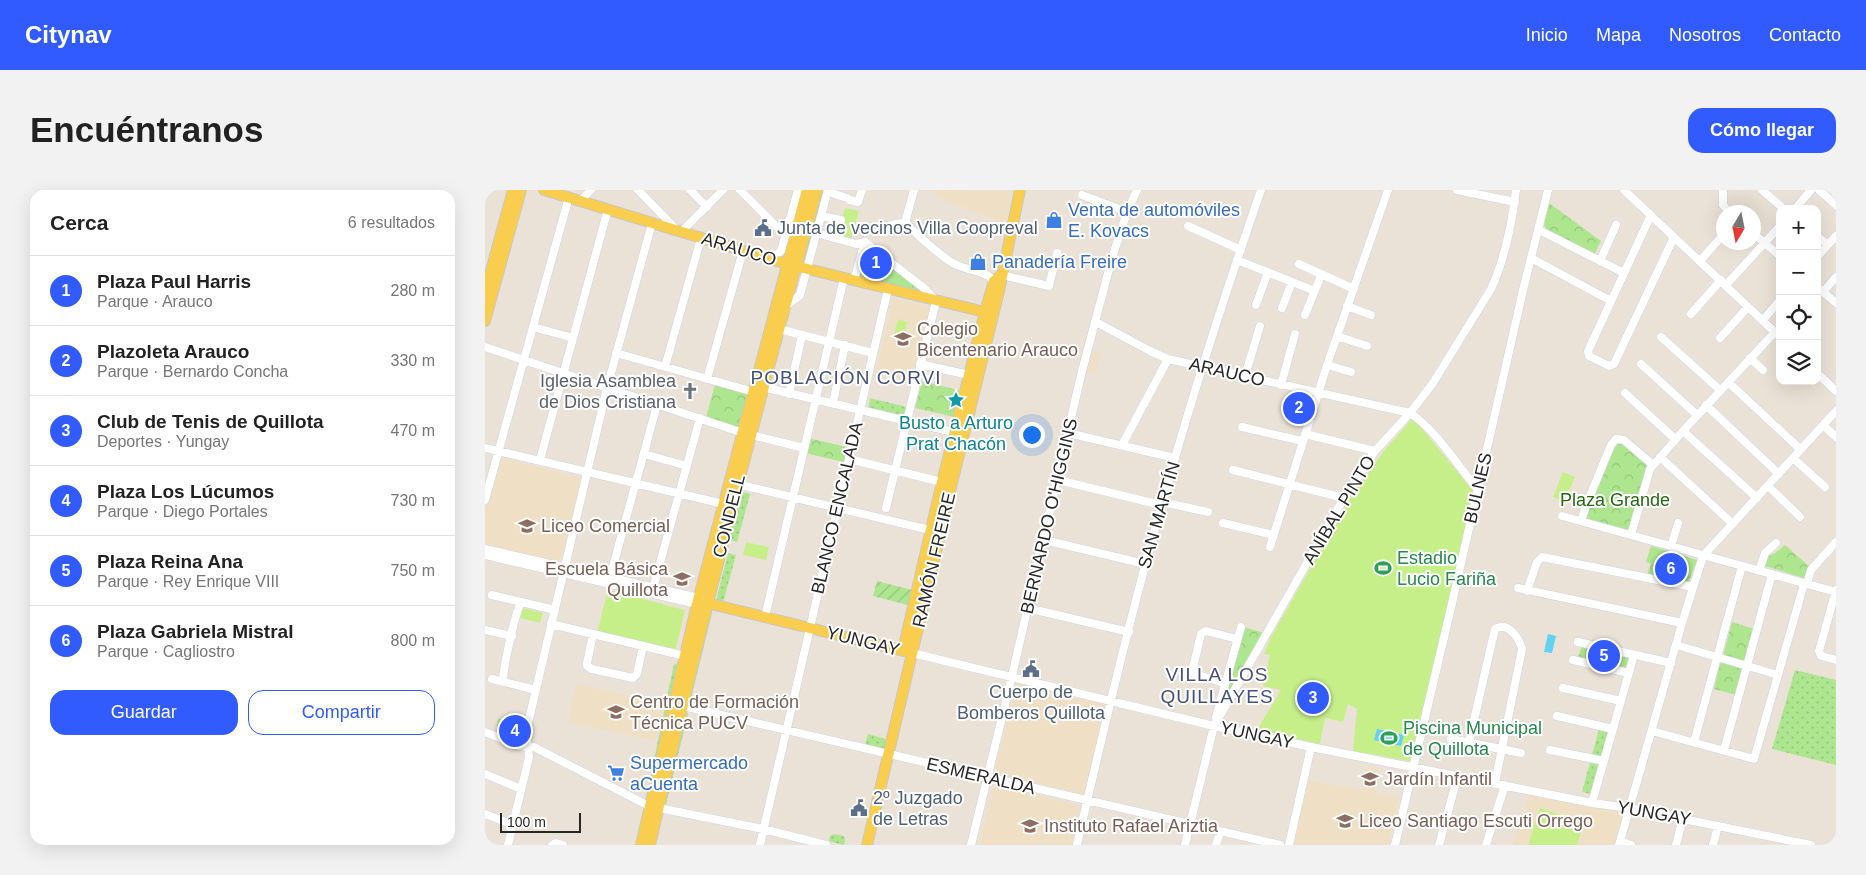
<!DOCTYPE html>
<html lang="es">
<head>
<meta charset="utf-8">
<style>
	body { margin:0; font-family:Helvetica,sans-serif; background:#f2f2f2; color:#222 }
	.controls { position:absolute; right:15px; top:15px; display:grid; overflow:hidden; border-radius:10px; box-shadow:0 5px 20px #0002 }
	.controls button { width:45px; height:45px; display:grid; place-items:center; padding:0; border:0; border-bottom:1px solid #e0e0e0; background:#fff; color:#222; font:25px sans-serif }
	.compass { position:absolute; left:1231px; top:15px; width:45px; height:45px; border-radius:50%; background:#fff; box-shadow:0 5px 20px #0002; rotate:190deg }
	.scale { position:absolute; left:15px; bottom:12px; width:81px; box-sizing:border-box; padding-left:5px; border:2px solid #272727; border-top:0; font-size:14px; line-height:18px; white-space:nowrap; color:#272727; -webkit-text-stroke:4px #fff; paint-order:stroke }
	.you { position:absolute; left:546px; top:244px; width:18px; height:18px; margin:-12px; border:4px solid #fff; border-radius:50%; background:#1a73e8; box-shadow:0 0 0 8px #1a73e833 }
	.badge { display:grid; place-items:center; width:32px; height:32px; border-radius:50%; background:#315aff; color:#fff; font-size:16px; font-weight:700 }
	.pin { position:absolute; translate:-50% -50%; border:2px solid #fff; box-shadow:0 1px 5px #0006 }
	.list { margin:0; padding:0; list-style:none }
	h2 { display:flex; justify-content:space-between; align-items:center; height:65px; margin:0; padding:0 20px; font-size:21px }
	h2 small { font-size:16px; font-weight:400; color:#767676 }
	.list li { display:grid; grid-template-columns:32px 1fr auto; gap:15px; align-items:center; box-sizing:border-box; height:70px; padding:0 20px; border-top:1px solid #e0e0e0 }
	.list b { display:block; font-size:19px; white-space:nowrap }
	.list p { margin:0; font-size:16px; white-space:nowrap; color:#767676 }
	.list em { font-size:16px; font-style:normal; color:#767676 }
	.actions { display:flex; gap:10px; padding:15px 20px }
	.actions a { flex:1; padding:11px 0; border:1px solid #315aff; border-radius:15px; text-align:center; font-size:18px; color:#315aff }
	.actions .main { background:#315aff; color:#fff }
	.icon { flex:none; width:28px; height:28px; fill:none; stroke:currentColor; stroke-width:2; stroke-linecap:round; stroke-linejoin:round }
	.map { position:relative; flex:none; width:1351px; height:655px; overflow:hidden; border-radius:15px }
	header { display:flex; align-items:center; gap:30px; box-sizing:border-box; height:70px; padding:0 25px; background:#315aff; color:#fff }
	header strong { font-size:24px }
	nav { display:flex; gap:28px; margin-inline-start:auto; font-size:18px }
	.intro { display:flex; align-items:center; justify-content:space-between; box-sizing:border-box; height:120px; padding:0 30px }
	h1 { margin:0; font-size:35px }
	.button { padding:12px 22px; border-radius:15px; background:#315aff; color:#fff; font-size:18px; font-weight:700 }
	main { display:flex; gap:30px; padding:0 30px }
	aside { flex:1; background:#fff; border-radius:15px; box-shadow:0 5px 20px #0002 }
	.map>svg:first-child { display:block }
	.education { fill:#efe0c5 }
	.grass { fill:url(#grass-dots) }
	.forest { fill:url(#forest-crowns) }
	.garden { fill:url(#garden-furrows) }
	.pitch { fill:#c6ef8a }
	.water { fill:#62d1f6 }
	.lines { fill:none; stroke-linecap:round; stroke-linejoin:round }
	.minor-casing { stroke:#cdd1e2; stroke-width:9 }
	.major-casing { stroke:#c7c7c7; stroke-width:12 }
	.minor { stroke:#fff; stroke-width:8 }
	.major { stroke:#f9ce4f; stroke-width:10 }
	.labels { text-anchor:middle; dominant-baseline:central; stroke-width:4; stroke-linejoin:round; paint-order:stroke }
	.shop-label { font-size:18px; fill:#366cbe; stroke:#fff; text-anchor:start }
	.service-label { font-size:18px; fill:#4e5e75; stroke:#fff; text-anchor:start }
	.street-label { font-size:18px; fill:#272727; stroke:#fff }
	.education-label { font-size:18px; fill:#785e54; stroke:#fff; text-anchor:start }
	.worship-label { font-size:18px; fill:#5b616d; stroke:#fff; text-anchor:end }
	.culture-label { font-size:18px; fill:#0d838f; stroke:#fff }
	.park-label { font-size:18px; fill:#276714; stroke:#fff }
	.leisure-label { font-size:18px; fill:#27864d; stroke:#fff; text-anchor:start }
	.neighbourhood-label { font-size:19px; letter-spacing:1px; fill:#45507a; stroke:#fff }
</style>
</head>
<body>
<header>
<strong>Citynav</strong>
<nav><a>Inicio</a><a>Mapa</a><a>Nosotros</a><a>Contacto</a></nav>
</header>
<div class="intro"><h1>Encuéntranos</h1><a class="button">Cómo llegar</a></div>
<main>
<aside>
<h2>Cerca<small>6 resultados</small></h2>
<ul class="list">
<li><span class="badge">1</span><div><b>Plaza Paul Harris</b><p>Parque · Arauco</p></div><em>280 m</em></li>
<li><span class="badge">2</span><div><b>Plazoleta Arauco</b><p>Parque · Bernardo Concha</p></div><em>330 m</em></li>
<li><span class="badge">3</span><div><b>Club de Tenis de Quillota</b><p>Deportes · Yungay</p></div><em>470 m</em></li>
<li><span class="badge">4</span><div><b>Plaza Los Lúcumos</b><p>Parque · Diego Portales</p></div><em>730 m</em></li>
<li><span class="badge">5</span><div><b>Plaza Reina Ana</b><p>Parque · Rey Enrique VIII</p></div><em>750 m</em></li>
<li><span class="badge">6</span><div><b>Plaza Gabriela Mistral</b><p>Parque · Cagliostro</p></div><em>800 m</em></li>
</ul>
<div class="actions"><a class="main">Guardar</a><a>Compartir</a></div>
</aside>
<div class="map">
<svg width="1351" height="655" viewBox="0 0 1351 655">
	<defs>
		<pattern id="grass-dots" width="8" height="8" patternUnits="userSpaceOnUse" patternTransform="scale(1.25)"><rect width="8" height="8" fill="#aee68f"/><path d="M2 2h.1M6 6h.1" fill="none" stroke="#96c57b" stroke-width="1.8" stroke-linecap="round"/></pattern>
		<pattern id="forest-crowns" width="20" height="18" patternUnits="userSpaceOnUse" patternTransform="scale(1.25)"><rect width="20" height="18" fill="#aee68f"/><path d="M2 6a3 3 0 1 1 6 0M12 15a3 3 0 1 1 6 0" fill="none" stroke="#96c57b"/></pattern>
		<pattern id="garden-furrows" width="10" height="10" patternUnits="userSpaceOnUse" patternTransform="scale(1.25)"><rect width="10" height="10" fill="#aee68f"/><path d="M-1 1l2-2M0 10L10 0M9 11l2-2" fill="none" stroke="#96c57b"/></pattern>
	</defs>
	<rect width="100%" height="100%" fill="#ebe2d7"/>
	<!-- education -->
	<path class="education" d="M452 0 527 1 521 34 450 6Z
		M408 108 445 117 427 190 391 181Z
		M606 161 616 163 610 184 600 181Z
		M14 267 96 288 76 372 0 354V318Z
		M532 491 624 514 601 606 509 584Z
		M91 494 179 513 170 551 83 532Z
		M881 576 894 578 890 603 914 608 903 655H807L821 590 877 600Z
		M510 595 593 615 595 618 587 655H494L508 597Z
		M1044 604 1140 622 1132 655H1028Z"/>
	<!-- grass -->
	<path class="grass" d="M334 0H341L322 72 315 70Z
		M385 208 422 217 419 227 383 219Z
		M258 302 265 304 252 352 245 350Z
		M243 363 251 365 238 413 231 411Z
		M222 422 227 423 205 513 201 512Z
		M189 474 195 475 164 607 162 605 163 598Z
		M1310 480 1351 490V575L1287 559Z
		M199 523 203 524 181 615H178Z
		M1114 539 1124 541 1106 604 1097 602Z
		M383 544 404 550 402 560 380 555Z
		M349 644 359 646 360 650 359 655 344 651 345 646Z"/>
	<!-- forest -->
	<path class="forest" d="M1064 13 1116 51 1109 65 1061 39 1059 35Z
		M383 58 441 104 376 88 374 85 380 60Z
		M437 191 477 201 470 227 430 218Z
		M230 194 264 203 254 238 221 228Z
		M807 207 825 211 820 228 803 224Z
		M323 248 366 258 363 273 320 263Z
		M1138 251 1165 277 1144 341 1101 330 1109 303 1132 253Z
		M1300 355 1325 377 1319 388 1280 376 1284 366 1290 363Z
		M1166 356 1212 370 1203 394 1162 385 1166 374 1161 372Z
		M1247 432 1269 439 1260 472 1238 466Z
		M759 437 779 443 738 514Z
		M1097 455 1145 465 1141 479 1093 467Z
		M1236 471 1258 478 1251 505 1229 499Z
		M13 528 18 530H41L38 548 35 549 12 535Z"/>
	<!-- garden -->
	<path class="garden" d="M392 391 427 400 423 415 388 406Z"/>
	<!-- pitch -->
	<path class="pitch" d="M360 18 374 21 366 49 352 45Z
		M413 129 422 132 418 151 408 148Z
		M925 231H930L934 235 990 303 925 571 868 561 872 519 863 514 858 532 840 528 835 554 772 540 796 500 778 496 785 465 779 464 786 447 865 309 898 262Z
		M1078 282 1090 287 1080 311 1068 307Z
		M261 352 284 357 281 370 258 365Z
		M123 400 200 420 190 462 112 443Z
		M38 418 58 423 55 433 35 428Z
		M1055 618 1099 633 1092 655H1043Z"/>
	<!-- water -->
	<path class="water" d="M1063 444 1071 446 1067 463 1059 462Z
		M892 539 919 545 916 556 889 550Z"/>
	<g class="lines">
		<!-- minor casing -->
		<g class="minor-casing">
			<path id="minor" d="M153 0 192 40
				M205 0 222 17
				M255 0 300 45
				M429 0 421 29V32L426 39C439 50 452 63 466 72 479 81 499 79 509 91
				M972 0 1030 12
				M1139 0 1295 147
				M1238 0V15L1244 22
				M1277 0 1299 19
				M1334 0 1351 15
				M343 2 362 8
				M597 5 642 22
				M365 10 373 12 377 0
				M95 11 106 0
				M1310 19 1326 0
				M1166 25 1103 161 1104 166 1124 176 1129 174 1189 47
				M336 26 356 30
				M402 36 421 32
				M703 36 756 60
				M1054 40 1139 83
				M196 42 238 0
				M331 43 371 54 380 52
				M1268 43 1295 66
				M1332 46 1343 55
				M380 52 440 99 451 111 401 318
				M1332 67 1351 46
				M1046 68 1126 111
				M285 69 296 61 313 0
				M752 70 830 101
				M1115 71 1131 35
				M1215 71 1238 45
				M814 74 869 99
				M517 85 564 96 572 63
				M369 90 380 52
				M1241 95 1295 36
				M1332 97 1351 113
				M1338 102 1351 87
				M771 115 783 82
				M301 116 315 105 343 0
				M862 116 886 125
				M797 118 807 92
				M1206 124 1236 90
				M820 125 835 88 838 86
				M1278 130 1295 110
				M611 132 665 161 683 169 925 223C953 242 971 274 993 300
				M48 137 88 148
				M294 139 388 163
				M852 146 882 156
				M1176 147 1235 200
				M1235 148 1263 117
				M0 157 258 243
				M131 163 269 202
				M1265 168 1278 180
				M435 174 484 185
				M1156 174 1212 225
				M842 175 866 182
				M180 177 216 48
				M1332 183 1351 201
				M760 186 775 136
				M222 189 258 61
				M1243 192 1315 259
				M796 195 810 144
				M278 197 473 243
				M1140 203 1190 249
				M304 204 317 145
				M348 213 360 155
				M1221 215 1294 284
				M1338 235 1351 247
				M757 237 817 251
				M1198 241 1272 308
				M583 243 690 268
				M820 244 890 261
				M266 245 319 258
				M637 255 683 169
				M0 258 239 314
				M159 264 202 276
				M1175 267 1248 334
				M1308 268 1340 297
				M364 269 457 292
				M55 270 123 19
				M748 280 859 308
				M573 290 676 315
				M252 294 449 341
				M1283 296 1315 327
				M0 310 84 7
				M677 312 723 322
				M1077 326 1351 402
				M1096 331 1102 313 1126 255 1131 249 1139 250 1168 275
				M738 333 789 345
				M1146 345 1165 279 1198 241 1290 142
				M559 350 660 374
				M785 357 842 175 903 0
				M1186 357 1193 333
				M0 359 214 408 218 411
				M0 365 212 414
				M1274 381 1280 363 1291 353
				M124 391 172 215
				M1322 394 1326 380 1351 352
				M1033 398 1197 433
				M1351 400 1334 461 1336 466 1351 470
				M1042 401 1052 372 1057 367 1208 397
				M167 402 215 228
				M7 405 70 420
				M542 418 644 442
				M280 427 359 88
				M66 434 200 466
				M0 440 27 446
				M108 444 102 473V476L107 479 148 488 152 484 158 456
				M1093 452 1186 473
				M1191 455 1293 485
				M427 463 729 536 826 557 1107 613 1144 618 1326 655
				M1088 470 1144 483
				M7 489 51 500
				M18 491C18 479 30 422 36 413
				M739 493 710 484 707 482 716 444 721 441 752 449
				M1078 498 1136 511
				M198 516 795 655
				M1072 526 1128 539
				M731 527 756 437
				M1167 541 1269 569 1319 394
				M0 542 35 556 49 557 164 616 278 639 341 655
				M966 549 1036 563
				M984 552 1009 443 1010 439C1023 431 1034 448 1037 459L1010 593
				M1209 552 1257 376
				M1065 560 1119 571
				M1239 560 1287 384
				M0 584 36 599
				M1107 613 1149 465
				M0 624 28 635
				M1135 651 1146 655
				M23 655 44 567 41 542 122 198 167 33
				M67 655 70 653 78 655
				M275 655 403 99
				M486 655 527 486 596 185 627 68 642 22 652 0
				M592 655C618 541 645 426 677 314 706 208 740 104 776 0
				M700 655 729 536 859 308 890 261 925 223 948 193 1006 99C1020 69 1027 33 1031 0
				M731 655 735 642
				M804 655 826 557
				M910 655 965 422 1039 96 1063 0
				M954 655 973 585
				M1001 655 1020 595
				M1134 655 1197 433 1218 366 1351 221
				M1191 655 1198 628
				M1228 655 1233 636"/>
		</g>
		<!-- major casing -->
		<g class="major-casing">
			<path id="major" d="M59 0 302 74 508 124
				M0 103 28 0
				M0 131 36 0
				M216 414 222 413 423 462
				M418 460 457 292 500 122 509 91 516 85
				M156 655 212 414 322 0
				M165 655C215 435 272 218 332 0
				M382 655 468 289 514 101 535 0"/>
		</g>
		<!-- minor -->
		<use href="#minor" class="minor"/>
		<!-- major -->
		<use href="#major" class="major"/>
	</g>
	<!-- icons -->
	<defs>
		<g id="shop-bare" transform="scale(1.35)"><path d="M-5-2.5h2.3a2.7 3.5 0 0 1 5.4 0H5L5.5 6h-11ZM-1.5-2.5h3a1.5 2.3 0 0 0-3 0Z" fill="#3f7fe0" stroke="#fff" stroke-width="2.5" paint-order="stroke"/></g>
		<g id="civic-bare" transform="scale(1.35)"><path d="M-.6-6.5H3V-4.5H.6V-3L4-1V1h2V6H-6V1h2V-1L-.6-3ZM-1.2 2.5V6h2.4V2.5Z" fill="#5c6f8a" stroke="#fff" stroke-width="2.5" paint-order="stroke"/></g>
		<g id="school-bare" transform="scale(1.35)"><path d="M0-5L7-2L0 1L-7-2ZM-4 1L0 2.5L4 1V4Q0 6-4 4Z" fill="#8d6e63" stroke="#fff" stroke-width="2.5" paint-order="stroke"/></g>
		<g id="church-bare" transform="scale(1.35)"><path d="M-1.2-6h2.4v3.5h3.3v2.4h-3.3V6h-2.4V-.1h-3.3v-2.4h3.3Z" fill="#6b7280" stroke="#fff" stroke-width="2.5" paint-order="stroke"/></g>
		<g id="sight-bare" transform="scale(1.35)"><path d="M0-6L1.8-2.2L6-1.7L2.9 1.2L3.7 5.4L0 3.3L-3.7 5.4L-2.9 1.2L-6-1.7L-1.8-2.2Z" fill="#0f9aa8" stroke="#fff" stroke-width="2.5" paint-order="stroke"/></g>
		<g id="stadium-bare" transform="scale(1.35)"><path d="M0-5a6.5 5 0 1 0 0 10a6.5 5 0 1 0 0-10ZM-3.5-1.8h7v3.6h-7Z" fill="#2e9e5b" stroke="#fff" stroke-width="2.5" paint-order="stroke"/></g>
		<g id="university-bare" transform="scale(1.35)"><path d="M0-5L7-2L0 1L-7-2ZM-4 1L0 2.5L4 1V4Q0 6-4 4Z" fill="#8d6e63" stroke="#fff" stroke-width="2.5" paint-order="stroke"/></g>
		<g id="supermarket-bare" transform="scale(1.35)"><path d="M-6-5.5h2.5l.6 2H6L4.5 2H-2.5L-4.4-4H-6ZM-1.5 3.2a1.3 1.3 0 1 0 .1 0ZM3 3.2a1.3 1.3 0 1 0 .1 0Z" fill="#3f7fe0" stroke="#fff" stroke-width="2.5" paint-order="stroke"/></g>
	</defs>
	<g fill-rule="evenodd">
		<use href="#shop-bare" x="569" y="30"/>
		<use href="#civic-bare" x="278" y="38"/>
		<use href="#shop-bare" x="493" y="72"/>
		<use href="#school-bare" x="418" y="149"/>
		<use href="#church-bare" x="205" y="201"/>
		<use href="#sight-bare" x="471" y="210"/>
		<use href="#school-bare" x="42" y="336"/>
		<use href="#stadium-bare" x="898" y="378"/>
		<use href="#school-bare" x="197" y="389"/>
		<use href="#civic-bare" x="546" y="479"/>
		<use href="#university-bare" x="131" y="522"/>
		<use href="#stadium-bare" x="904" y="548"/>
		<use href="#supermarket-bare" x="131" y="583"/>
		<use href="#school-bare" x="885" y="589"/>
		<use href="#civic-bare" x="374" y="618"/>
		<use href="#school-bare" x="860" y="631"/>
		<use href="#school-bare" x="545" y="636"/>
	</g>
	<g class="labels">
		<!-- shop labels -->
		<g class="shop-label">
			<text x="583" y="20">Venta de automóviles<tspan x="583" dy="21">E. Kovacs</tspan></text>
			<text x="507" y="72">Panadería Freire</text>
			<text x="145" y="573">Supermercado<tspan x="145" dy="21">aCuenta</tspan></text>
		</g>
		<!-- service labels -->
		<g class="service-label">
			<text x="292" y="38">Junta de vecinos Villa Coopreval</text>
			<text x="546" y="502" text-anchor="middle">Cuerpo de<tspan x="546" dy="21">Bomberos Quillota</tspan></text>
			<text x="388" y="608">2º Juzgado<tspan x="388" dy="21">de Letras</tspan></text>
		</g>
		<!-- street labels -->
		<g class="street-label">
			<text transform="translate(254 59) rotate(17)">ARAUCO</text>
			<text transform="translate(742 182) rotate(13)">ARAUCO</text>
			<text transform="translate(993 298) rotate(-77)">BULNES</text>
			<text transform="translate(352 318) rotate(-77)">BLANCO ENCALADA</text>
			<text transform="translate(854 320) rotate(-59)">ANÍBAL PINTO</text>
			<text transform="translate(674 325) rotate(-74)">SAN MARTÍN</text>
			<text transform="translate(244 326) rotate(-76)">CONDELL</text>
			<text transform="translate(564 326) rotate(-77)">BERNARDO O'HIGGINS</text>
			<text transform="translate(449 370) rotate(-77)">RAMÓN FREIRE</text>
			<text transform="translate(378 451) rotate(14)">YUNGAY</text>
			<text transform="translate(772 545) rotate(12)">YUNGAY</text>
			<text transform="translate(496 586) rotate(13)">ESMERALDA</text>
			<text transform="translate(1169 623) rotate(10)">YUNGAY</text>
		</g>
		<!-- education labels -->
		<g class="education-label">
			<text x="432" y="139">Colegio<tspan x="432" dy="21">Bicentenario Arauco</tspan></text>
			<text x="56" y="336">Liceo Comercial</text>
			<text x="183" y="379" text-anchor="end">Escuela Básica<tspan x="183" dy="21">Quillota</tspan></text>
			<text x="145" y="512">Centro de Formación<tspan x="145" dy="21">Técnica PUCV</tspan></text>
			<text x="899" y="589">Jardín Infantil</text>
			<text x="874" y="631">Liceo Santiago Escuti Orrego</text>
			<text x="559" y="636">Instituto Rafael Ariztia</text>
		</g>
		<!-- worship labels -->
		<g class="worship-label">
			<text x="191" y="191">Iglesia Asamblea<tspan x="191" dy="21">de Dios Cristiana</tspan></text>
		</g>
		<!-- culture labels -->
		<g class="culture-label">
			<text x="471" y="233">Busto a Arturo<tspan x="471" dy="21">Prat Chacón</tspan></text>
		</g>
		<!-- park labels -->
		<g class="park-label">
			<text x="1130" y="310">Plaza Grande</text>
		</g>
		<!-- leisure labels -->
		<g class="leisure-label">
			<text x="912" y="368">Estadio<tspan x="912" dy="21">Lucio Fariña</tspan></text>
			<text x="918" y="538">Piscina Municipal<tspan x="918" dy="21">de Quillota</tspan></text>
		</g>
		<!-- neighbourhood labels -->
		<g class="neighbourhood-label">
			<text x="361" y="187">POBLACIÓN CORVI</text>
			<text x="732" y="484">VILLA LOS<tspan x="732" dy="22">QUILLAYES</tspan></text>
		</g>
	</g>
</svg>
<div class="controls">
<button>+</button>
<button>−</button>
<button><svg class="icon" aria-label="locate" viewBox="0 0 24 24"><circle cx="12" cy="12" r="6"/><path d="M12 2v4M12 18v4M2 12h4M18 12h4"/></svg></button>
<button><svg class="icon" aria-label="layers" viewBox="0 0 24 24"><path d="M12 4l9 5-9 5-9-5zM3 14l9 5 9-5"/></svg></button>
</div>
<svg class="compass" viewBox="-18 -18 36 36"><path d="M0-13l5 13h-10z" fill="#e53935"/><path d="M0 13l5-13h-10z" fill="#767676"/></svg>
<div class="scale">100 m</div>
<div class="you"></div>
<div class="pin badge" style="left:391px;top:73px">1</div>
<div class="pin badge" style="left:814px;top:218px">2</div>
<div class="pin badge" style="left:828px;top:508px">3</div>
<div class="pin badge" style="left:30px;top:541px">4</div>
<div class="pin badge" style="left:1119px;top:466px">5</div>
<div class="pin badge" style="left:1186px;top:379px">6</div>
</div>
</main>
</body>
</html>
